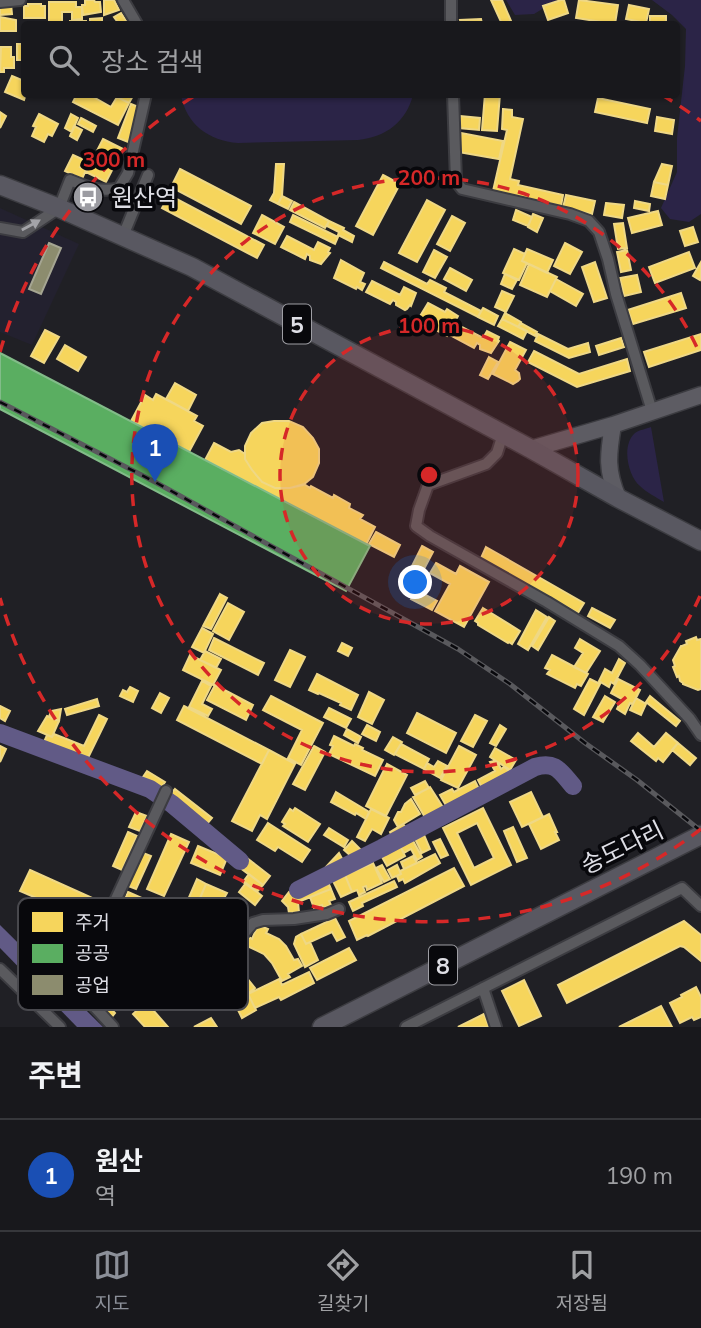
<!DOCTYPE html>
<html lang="ko">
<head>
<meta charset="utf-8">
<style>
	body { margin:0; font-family:Mulish,"Noto Sans KR",sans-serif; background:#252529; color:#f1f3f6 }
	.you { position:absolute; left:416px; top:583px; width:24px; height:24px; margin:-18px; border:5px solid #fff; border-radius:50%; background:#1a73e8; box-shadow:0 0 0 10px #1a73e833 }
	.badge { display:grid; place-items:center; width:46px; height:46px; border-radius:50%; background:#8c9099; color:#fff; font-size:23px; font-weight:700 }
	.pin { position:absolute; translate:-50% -58px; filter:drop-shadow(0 2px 4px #0008) }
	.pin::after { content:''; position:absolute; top:37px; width:24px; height:21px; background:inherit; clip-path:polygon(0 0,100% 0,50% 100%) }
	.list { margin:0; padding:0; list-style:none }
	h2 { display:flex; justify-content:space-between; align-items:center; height:91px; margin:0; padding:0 28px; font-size:30px }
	h2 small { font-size:23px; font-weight:400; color:#9fa0a3 }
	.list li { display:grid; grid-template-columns:46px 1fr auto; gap:21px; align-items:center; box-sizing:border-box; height:112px; padding:0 28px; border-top:2px solid #36373b }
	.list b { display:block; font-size:26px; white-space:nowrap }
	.list p { margin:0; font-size:23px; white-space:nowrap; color:#9fa0a3 }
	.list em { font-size:23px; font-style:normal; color:#9fa0a3 }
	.icon { flex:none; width:38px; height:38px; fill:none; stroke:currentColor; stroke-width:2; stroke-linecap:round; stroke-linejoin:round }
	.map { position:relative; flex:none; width:701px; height:1027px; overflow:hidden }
	.search { position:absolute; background:#18181c; box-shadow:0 2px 5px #0004; left:21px; right:21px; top:21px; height:77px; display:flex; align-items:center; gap:18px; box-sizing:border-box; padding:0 24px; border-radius:7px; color:#9fa0a3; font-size:26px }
	.sheet { height:203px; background:#18181c }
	nav { display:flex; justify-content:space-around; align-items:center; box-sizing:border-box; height:98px; border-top:2px solid #36373b; background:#18181c; font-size:19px; color:#9fa0a3 }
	nav a { display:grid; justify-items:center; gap:4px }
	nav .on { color:#8c9099 }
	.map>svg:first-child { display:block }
	.built { fill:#23212f }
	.green { fill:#2b2447 }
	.water { fill:#615a86 }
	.homes { fill:#f6d55c; stroke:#efd885; stroke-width:2; fill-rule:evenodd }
	.public { fill:#5aae61; stroke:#82bc89; stroke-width:2 }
	.industry { fill:#8c8c6e; stroke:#a5a592; stroke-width:2 }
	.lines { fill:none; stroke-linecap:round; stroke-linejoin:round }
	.river { stroke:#615a86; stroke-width:18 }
	.minor-casing { stroke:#3c3c41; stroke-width:14 }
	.secondary-casing { stroke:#3c3c41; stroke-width:19 }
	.trunk-casing { stroke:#3c3c41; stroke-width:21 }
	.minor { stroke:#5a5a5e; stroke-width:10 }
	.secondary { stroke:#5d5c63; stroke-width:16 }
	.trunk { stroke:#595861; stroke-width:18 }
	.rail-casing { stroke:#59595d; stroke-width:5 }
	.rail { stroke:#08080c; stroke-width:2.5; stroke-dasharray:8; stroke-linecap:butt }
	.oneway { fill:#a3a3a8 }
	.ring { fill:none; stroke:#d62828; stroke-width:3.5; stroke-dasharray:12 9 }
	.labels { text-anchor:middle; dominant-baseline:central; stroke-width:7; stroke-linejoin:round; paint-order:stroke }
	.shield { fill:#08080c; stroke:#9e9ea4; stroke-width:2 }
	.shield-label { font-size:23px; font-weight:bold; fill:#dedee5 }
	.poi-label { font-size:24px; fill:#dedee5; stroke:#08080c; text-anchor:start }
	.street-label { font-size:24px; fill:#dedee5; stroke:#08080c }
	.key { fill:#08080c; stroke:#48484d; stroke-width:2 }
	.key-label { font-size:19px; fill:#dedee5 }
	.centre { fill:#d62828; stroke:#08080c; stroke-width:3.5 }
	.ring-label { font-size:21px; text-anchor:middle; font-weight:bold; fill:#d62828; stroke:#08080c; stroke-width:7; stroke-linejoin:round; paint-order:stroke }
</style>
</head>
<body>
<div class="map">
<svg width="701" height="1027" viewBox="0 0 701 1027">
	<rect width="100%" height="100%" fill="#202025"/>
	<!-- built -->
	<path class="built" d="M0 208 79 244 32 345 0 332Z"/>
	<!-- green -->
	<path class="green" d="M506 0H557L534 14 515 15Z
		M652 0H701V214L689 222 670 219 661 208 677 172V138L685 66 686 29 672 15Z
		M181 95V94L413 95C406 122 386 137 358 140L238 143C209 141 186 124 181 95Z
		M651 427 664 502C656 497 647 493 640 486 628 476 621 445 635 433 639 430 646 429 651 427Z"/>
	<!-- water -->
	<path class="water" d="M0 925 103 1027H77L0 948Z"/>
	<!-- homes -->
	<path class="homes" d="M85 0H94L95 2H100L101 12 83 15 82 5H85Z
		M104 0H114L119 10 104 15Z
		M491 0H502L511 21 502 24Z
		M561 0H564L568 13 548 20 543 6Z
		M579 0 618 5 615 24 576 18Z
		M49 2H76V7H82V19L72 20V12H62V22H49Z
		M0 4H11L12 14 0 15Z
		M28 4H41V6H45V18H24V6H28Z
		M629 5 649 9 646 23 626 19Z
		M121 13 128 24H119L114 17Z
		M650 16H666V24H650Z
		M0 17 16 20V31H0Z
		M102 18V24H86V23H90V19Z
		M481 19 482 24H461L460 20Z
		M70 21H86V24H70Z
		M17 44H24V60H17Z
		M1 47H11V57H14V68H4V72H0Z
		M12 76 24 81V94H26L24 100 5 92Z
		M77 94H88L111 107 117 97 129 103 118 125 73 102Z
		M118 94H134L129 103 117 97Z
		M485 94H500L497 131 482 130Z
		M598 98 650 109 647 123 595 112Z
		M131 104 141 108 128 142 118 138Z
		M503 109 512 110V117L523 119 510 179 519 181 518 185 563 195 561 206 493 191 507 130 502 129Z
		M0 112 6 116 0 128Z
		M39 114 58 124 52 136 48 134 44 142 32 136 36 127 33 126Z
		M71 114 78 118 72 132 65 128Z
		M460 116 480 118 479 130 459 128Z
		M657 117 674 120 672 134 655 131Z
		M81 118 96 126 93 132 78 124Z
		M74 126 82 130 77 140 70 136Z
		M461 133 503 141 499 159 458 152Z
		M103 139 123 149 106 182 86 172Z
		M73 155 84 160 80 167 86 170 82 179 65 171Z
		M276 164H284L282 196 278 204 270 200 274 193Z
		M662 164 672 166 668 185 654 182Z
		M180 169 251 206 241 224 171 187Z
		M383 175 400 184 373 235 356 226Z
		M654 182 668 185 665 199 651 196Z
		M169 195 264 245 257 258 162 208Z
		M566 195 595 201 592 214 563 208Z
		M282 196 292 201 288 209 278 204Z
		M427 200 445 210 417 262 399 253Z
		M635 201 650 204 649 211 634 208Z
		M294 202 329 221 325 228 290 210Z
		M606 203 624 205 622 218 604 215Z
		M516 210 532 217 528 226 513 220Z
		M658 211 662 225 632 233 628 218Z
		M533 214 543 218 537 232 528 227Z
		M262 215 284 227 275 244 253 233Z
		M293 215 338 237 335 244 290 222Z
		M452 216 465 223 450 251 437 244Z
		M329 221 344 228 343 230 354 236 352 242 338 235 339 232 327 226Z
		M623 223 627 248 618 249 614 224Z
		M693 227 698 242 685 246 680 231Z
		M287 236 314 250 318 242 330 248 328 252 330 253 321 264 310 260V256L307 254 305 259 281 247Z
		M565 243 582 252 570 274 554 266Z
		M514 249 525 254 522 261 527 263 519 280 503 273Z
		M527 249 553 260 547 273 522 261Z
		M434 250 447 257 435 278 423 272Z
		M627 250 631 270 621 272 617 252Z
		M689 252 695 268 655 283 649 267Z
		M341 260 364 273 360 282 365 284 362 290 357 287 356 289 334 278Z
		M384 262 427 284 430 280 446 288 444 292 481 311 478 317 381 268Z
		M595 262 607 298 594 302 582 267Z
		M701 262V277L700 280 693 276Z
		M529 264 557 277 547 297 520 285Z
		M450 268 472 280 466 291 444 279Z
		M505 274 517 280 512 289 501 284Z
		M637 275 641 292 624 296 620 278Z
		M556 279 583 294 576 306 550 291Z
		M372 281 400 295 404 287 416 293 411 306 410 305 407 309 405 310 396 305V302L393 300 390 304 366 292Z
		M502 291 514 296 506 312 495 307Z
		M681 293 686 308 633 324 628 310Z
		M428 303 445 312 447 309 458 316 447 336 436 330 437 328 419 318Z
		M483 308 498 316 494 325 478 317Z
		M505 313 521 322 518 327 502 319Z
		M502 319 527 331 523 339 498 326Z
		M521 323 537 332 535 336 518 327Z
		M456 324 483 338 487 331 499 337 498 340 499 341 491 353 480 349V345L477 343 474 348 450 335Z
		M45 330 59 337 44 363 31 356Z
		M538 334 568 349 588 343 590 352 569 358 535 341Z
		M701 334V350L649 367 644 352Z
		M621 338 624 347 599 355 596 346Z
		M510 342 526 350 515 370 519 373 520 379 518 381 513 384 493 374Z
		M65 345 86 357 78 371 57 359Z
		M534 351 579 374 627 359 630 371 577 387 528 362Z
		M489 357 498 362 488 379 480 375Z
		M175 383 196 395 188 411 166 399Z
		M156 394 197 416 194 421 203 426 189 452 131 421 145 395 153 400Z
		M274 421H289L303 427 313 438 319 449V463L313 477 303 485 290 488H275L262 482 252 470 245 459V446L251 433 262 423Z
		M214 443 231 452 239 450 245 454V459L252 470 262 482 275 488H290L304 484 310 488 311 486 333 498 334 495 350 504 349 508 363 515 360 519 375 527 366 545 205 460Z
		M376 532 400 545 394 557 369 544Z
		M422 546 433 552 423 571 412 566Z
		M486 547 584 603 578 613 481 558Z
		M436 563 456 574 460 566 489 582 464 627 435 611 450 584 430 573Z
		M416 590 437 601 432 610 411 599Z
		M220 594 227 598 211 629 203 626Z
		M228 603 244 612 229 640 213 631Z
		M483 608 520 631 512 644 509 642 508 643 478 625V623L475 621Z
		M592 608 615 620 610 628 588 616Z
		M536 610 547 617 528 650 518 644Z
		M549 617 555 621 538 650 532 646Z
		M202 628 213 634 204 653 192 647Z
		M696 637 697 640 701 639V689L698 690 683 684V683L680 681 679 676 677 677 673 667 675 666 673 660 681 646H682L687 644 686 641Z
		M214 638 264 663 258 675 209 650Z
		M580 639 600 651 586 673 574 667 583 653 575 648Z
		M342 643 352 648 348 656 338 651Z
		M290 650 305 657 290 687 275 680Z
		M205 651 221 659 216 668 200 660Z
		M190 655 221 670 213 685 183 670Z
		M552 655 588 674 581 686 577 684 575 688 547 674 550 670 545 668Z
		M619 659 625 663 614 684 611 682 609 687 599 681 605 669 612 673Z
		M317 674 358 695 351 710 340 705 341 703 319 693 318 694 309 690Z
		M590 679 600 684 584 715 574 709Z
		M618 679 640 690 633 704 630 703 625 714 617 709 622 699 611 693Z
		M202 681 211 686 202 704 212 709 208 716 189 707Z
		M215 685 253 705 246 720 207 700Z
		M130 687 138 691 133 702 120 696 123 690 127 692Z
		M369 692 384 700 372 724 358 717Z
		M160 693 169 698 161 713 152 708Z
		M271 696 323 723 301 765 288 758 302 730 263 710Z
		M605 696 615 702 603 722 593 717Z
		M650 696 680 721 676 726 646 702Z
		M636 698 646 704 641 715 630 710Z
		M97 699 99 706 67 715 65 709Z
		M0 706 10 711 5 721 0 718Z
		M184 706 269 750 262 764 177 720Z
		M329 708 351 719 346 728 324 717Z
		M61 709 59 721 49 717 51 711Z
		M417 713 456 733 446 753 407 733Z
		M99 715 107 719 87 760 44 742 47 735 52 737 54 734 84 746Z
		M475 715 487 721 473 747 461 741Z
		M47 716 59 721 52 737 38 731Z
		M367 725 380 732 376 741 362 734Z
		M500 725 506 729 496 746 490 743Z
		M347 729 361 737 358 743 344 735Z
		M638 733 654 747 666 733 678 743 663 762 658 758 656 761 631 741Z
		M334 736 354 746 355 744 363 748 362 750 383 760 375 776 329 754 333 746 330 745Z
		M393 737 402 742 394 755 385 750Z
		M678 743 696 758 690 765 672 750Z
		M401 744 429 759 424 769 395 754Z
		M0 746 6 749 0 762Z
		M314 746 325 752 305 790 293 784Z
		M459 746 476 755 458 788 441 780Z
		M495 748 516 760 510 770 490 757Z
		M269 750 295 764 267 819 260 815 252 831 232 821Z
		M438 761 447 766 440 778 424 769 427 763 434 767Z
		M494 761 498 763 501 769 504 767 507 769 510 774 482 788 478 780 495 771 490 762Z
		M387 764 407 775 386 816 366 806Z
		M147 771 165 782 161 788 143 777Z
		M425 781 429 788 415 795 411 788Z
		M475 781 480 791 448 809 440 795 452 789 454 792Z
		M430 787 444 809 426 819 413 797Z
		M175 789 212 818 206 825 169 796Z
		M336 792 369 812 366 819 356 813 355 815 331 802Z
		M531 792 543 817 522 827 510 802Z
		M411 799 420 814 398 827 394 820 398 812H401L405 804Z
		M295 808 320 824 308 842 283 826 285 824 282 822 290 809 293 811Z
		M483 808 511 865 471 885 443 828ZM477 823 494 858 474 868 457 833Z
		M371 809 389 818 381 834 372 829 365 841 357 837Z
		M136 812 147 816 140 831 129 827Z
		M549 814 557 832H555L559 840 541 849 529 824Z
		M268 823 310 850 302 862 278 847 275 851 257 840Z
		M403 824 407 829 393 838 390 832Z
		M513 827 527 858 517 862 504 831Z
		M329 828 348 840 344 847 324 835Z
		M128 832 137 836 122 870 113 866Z
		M171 834 189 842 164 896 147 889Z
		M424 835 430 849 422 853 415 839Z
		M412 839 422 857 417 860 411 849 404 853 400 846Z
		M440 839 448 855 441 858 433 842Z
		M352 841 361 850 353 858 344 850Z
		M198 846 227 858 220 875 191 863Z
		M400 846 405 856 387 866 382 857Z
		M143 853 151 856 136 889 128 886Z
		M339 853 345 864 329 872 326 867Z
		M435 854 440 863 405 883 403 879 399 881 397 876 401 874 400 871Z
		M413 856 417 863 404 869 401 862Z
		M247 858 270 876 263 885 239 867Z
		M373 863 382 883 367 890 366 886 363 887 365 892 359 895 357 890 352 892 345 875Z
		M382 865 390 879 384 882 376 868Z
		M397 865 401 874 392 878 388 870Z
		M454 868 464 886 368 936 367 935 357 940 349 921Z
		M30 870 99 901 90 921 20 891Z
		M249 874 263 885 257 892 243 882Z
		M345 875 352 892 341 897 333 881Z
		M197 879 206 884 197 906 187 902Z
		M394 881 397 887 362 903 363 906 353 911 349 902Z
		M328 882 331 889 298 902 299 912 289 913 288 907 282 901 289 892 296 895Z
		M246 883 262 896 255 905 239 892Z
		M206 884 227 893 223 900 233 904 223 927 193 914Z
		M331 889 335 899 329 901 331 905 323 908 322 905 314 908 310 897Z
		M128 892 160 906 155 916 124 902Z
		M335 918 345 937 337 941 332 932 306 944 301 934Z
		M684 921 701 935V961L684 947 680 946 567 1003 558 985Z
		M258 925 268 929 266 933 279 939 286 946 294 960 298 959 302 966 288 974 290 977 282 981 272 963 264 954 245 945 249 937 252 939Z
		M301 934 306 944 310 942 318 960 305 967 294 944 296 937Z
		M349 948 356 960 317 980 310 968Z
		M238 967 255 988 247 994 231 973Z
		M309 972 314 983 281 1000 279 997 255 1008 248 994 279 979 282 985Z
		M524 980 541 1016 519 1026 502 991Z
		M696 987 701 997V1017L694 1020 692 1017 680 1023 670 1003 682 997 681 995Z
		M248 994 256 1010 242 1018 234 1002Z
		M105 1002 115 1013 111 1018 100 1007Z
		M146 1002 168 1027H145L133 1014Z
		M661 1006 672 1027H619Z
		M484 1014 489 1027H458Z
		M211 1018 217 1027H194Z"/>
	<!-- public -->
	<path class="public" d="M0 353 370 546 346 591 0 409Z"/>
	<!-- industry -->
	<path class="industry" d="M49 243 61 248 41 294 29 289Z"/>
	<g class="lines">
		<!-- river -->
		<path class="river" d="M0 733 150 789 172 804 240 861
			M298 890 382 848 535 767C556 761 560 771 573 786"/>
		<!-- minor casing -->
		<g class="minor-casing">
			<path id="minor" d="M123 0 137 24
				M451 0V24
				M0 2 20 0
				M453 94 456 181 462 189 570 214 589 221 599 232 608 259 616 294 652 411
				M0 228 23 232 59 208 70 180C87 187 101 193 119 188L128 173 146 94
				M123 236 148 175
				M503 434 497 453 486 464 428 485 419 510 416 526 430 536 547 602 619 646 640 665 690 719 701 735
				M115 901 211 945 231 948 253 923 263 920 294 919 327 914 339 909
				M0 969 60 1027
				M483 988 496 1027
				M113 1027 91 1003 83 991 82 978 115 901 166 791
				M406 1027 682 888 701 906"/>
		</g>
		<!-- secondary casing -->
		<g class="secondary-casing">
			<path id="secondary" d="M613 425C608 455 606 470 618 498
				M531 449 613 425 701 395"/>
		</g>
		<!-- trunk casing -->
		<g class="trunk-casing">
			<path id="trunk" d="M0 185 59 208 192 267 531 449 618 498 701 541
				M322 1027 701 835"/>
		</g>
		<!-- minor -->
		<use href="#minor" class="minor"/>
		<!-- secondary -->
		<use href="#secondary" class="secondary"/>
		<!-- trunk -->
		<use href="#trunk" class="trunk"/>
		<!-- rail casing -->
		<g class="rail-casing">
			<path id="rail" d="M0 402 155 482 458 649 510 684 585 743 637 780 701 831"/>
		</g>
		<!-- rail -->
		<use href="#rail" class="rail"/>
	</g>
	<!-- one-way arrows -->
	<defs><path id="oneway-solid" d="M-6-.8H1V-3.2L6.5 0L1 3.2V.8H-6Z" transform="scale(1.75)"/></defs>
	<use class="oneway" href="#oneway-solid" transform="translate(31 225) rotate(-29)"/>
	<!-- distance rings -->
	<circle cx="429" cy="475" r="149" fill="#d62828" fill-opacity=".12"/>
	<g class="ring">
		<circle cx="429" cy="475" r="149"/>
		<path d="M700 596A297 297 0 1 1 700 354"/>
		<path d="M701 829A446 446 0 0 1 0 598M0 352A446 446 0 0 1 196 95M662 95A446 446 0 0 1 701 121"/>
	</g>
	<!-- icons -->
	<defs>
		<g id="bus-disc" transform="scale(1.575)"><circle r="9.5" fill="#9c9ca2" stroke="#08080c"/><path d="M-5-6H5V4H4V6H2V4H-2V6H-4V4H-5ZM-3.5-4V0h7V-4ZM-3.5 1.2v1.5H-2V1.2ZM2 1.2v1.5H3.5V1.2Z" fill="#fff"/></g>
	</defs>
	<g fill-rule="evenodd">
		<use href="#bus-disc" x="88" y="197"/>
	</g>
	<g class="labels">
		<!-- shield labels -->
		<g class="shield">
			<rect x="283" y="304.5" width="28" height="39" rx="5"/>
			<rect x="429" y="945.5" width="28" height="39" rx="5"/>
		</g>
		<g class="shield-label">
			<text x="297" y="324">5</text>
			<text x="443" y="965">8</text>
		</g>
		<!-- poi labels -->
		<g class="poi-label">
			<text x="111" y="197">원산역</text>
		</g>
		<!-- street labels -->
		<g class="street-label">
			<text transform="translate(622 847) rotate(-26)">송도다리</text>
		</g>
	</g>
	<!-- legend -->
	<rect x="18" y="898" width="230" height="112" rx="10" class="key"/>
	<rect x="32" y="912" width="31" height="20" fill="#f6d55c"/>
	<rect x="32" y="944" width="31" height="19" fill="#5aae61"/>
	<rect x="32" y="975" width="31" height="20" fill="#8c8c6e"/>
	<g class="key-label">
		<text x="75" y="929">주거</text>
		<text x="75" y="960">공공</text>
		<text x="75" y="992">공업</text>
	</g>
	<circle cx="429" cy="475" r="10" class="centre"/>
	<g class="ring-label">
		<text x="114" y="167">300 m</text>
		<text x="429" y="185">200 m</text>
		<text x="429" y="333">100 m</text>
	</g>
</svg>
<div class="you"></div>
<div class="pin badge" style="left:155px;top:482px;background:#1a4fb4">1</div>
<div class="search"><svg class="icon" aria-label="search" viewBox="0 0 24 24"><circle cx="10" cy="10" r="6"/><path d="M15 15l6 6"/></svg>장소 검색</div>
</div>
<section class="sheet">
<h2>주변<small></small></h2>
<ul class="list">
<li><span class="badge" style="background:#1a4fb4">1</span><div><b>원산</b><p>역</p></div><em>190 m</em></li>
</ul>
</section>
<nav>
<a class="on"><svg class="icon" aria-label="map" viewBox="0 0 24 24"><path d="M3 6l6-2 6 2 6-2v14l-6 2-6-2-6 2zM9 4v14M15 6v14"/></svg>지도</a>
<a><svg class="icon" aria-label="directions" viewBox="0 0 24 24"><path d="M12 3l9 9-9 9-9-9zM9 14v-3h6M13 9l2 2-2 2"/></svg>길찾기</a>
<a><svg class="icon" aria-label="saved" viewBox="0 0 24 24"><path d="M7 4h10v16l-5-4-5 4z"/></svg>저장됨</a>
</nav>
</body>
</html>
